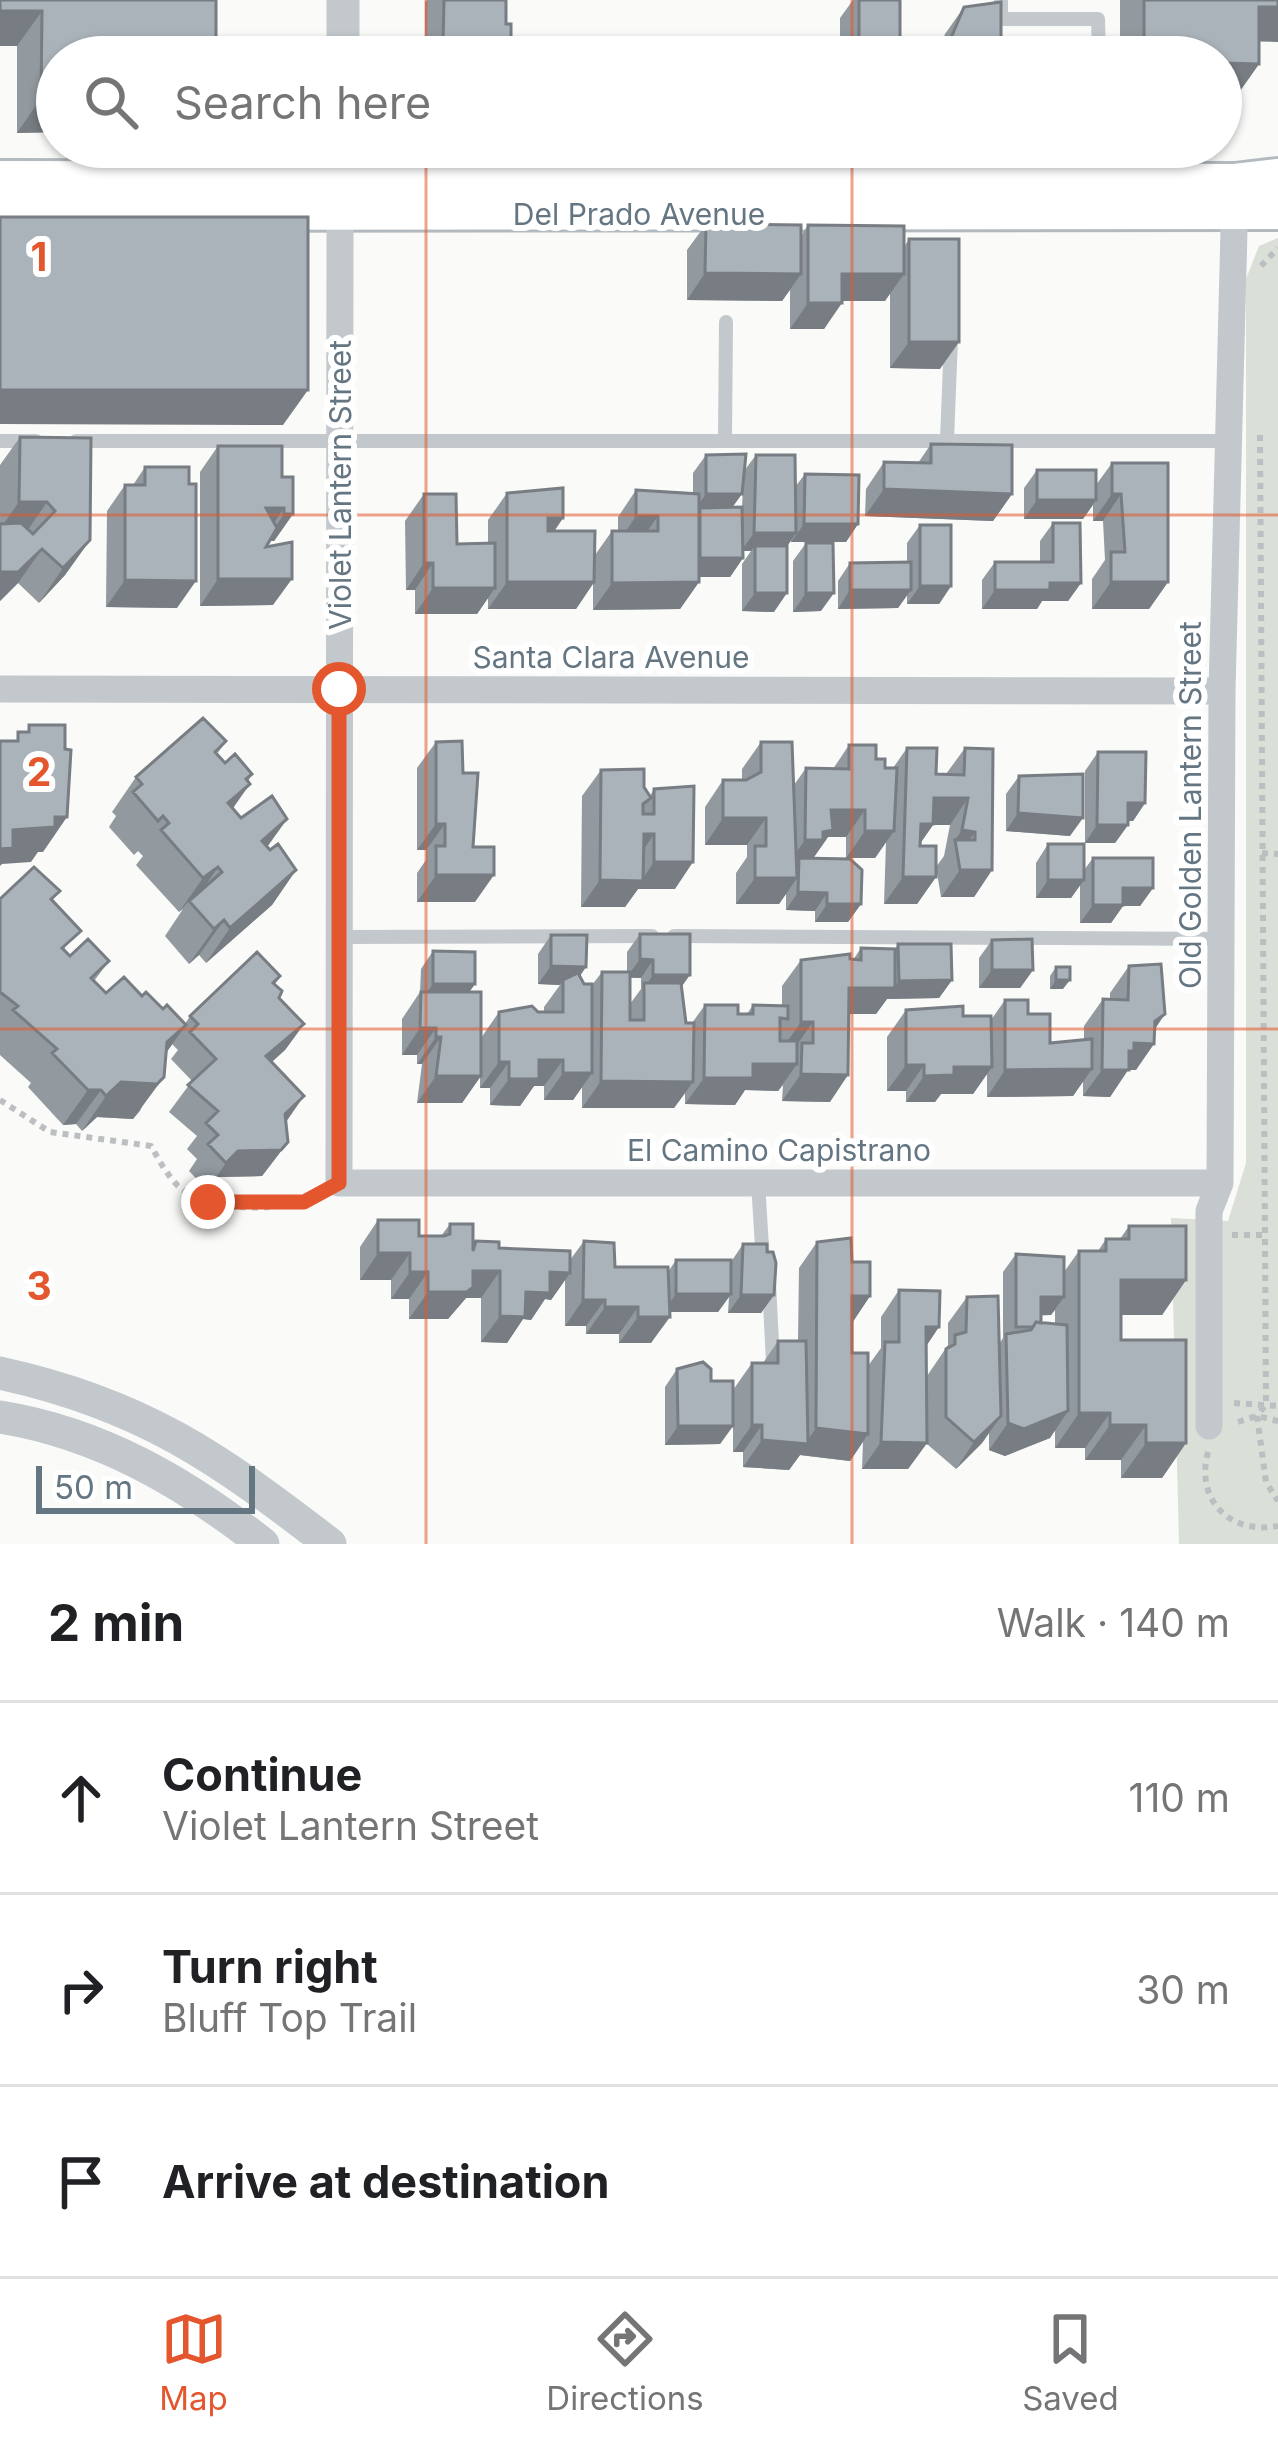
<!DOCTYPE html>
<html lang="en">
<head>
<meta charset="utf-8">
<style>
	body { margin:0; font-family:Inter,sans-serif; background:#f6f6f6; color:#202124 }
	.scale { position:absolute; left:36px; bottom:30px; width:219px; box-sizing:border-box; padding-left:12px; border:6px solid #657683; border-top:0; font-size:33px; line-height:42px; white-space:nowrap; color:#657683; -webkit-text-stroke:9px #fff; paint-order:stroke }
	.stop { position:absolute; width:36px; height:36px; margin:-27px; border:9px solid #e4572e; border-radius:50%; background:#fff }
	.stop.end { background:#e4572e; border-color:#fff; box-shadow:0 3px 12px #0008 }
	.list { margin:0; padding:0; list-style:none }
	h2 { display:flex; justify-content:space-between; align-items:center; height:156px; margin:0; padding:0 48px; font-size:51px }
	h2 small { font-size:39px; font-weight:400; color:#757577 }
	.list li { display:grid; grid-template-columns:78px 1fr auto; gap:36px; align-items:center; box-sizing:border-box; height:192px; padding:0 48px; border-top:3px solid #e0e0e0 }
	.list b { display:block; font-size:45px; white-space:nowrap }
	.list p { margin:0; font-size:39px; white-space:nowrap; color:#757577 }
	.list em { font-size:39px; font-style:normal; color:#757577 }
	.icon { flex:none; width:66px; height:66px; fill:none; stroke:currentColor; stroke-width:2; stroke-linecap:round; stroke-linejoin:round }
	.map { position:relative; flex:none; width:1278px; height:1544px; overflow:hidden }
	.search { position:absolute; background:#fff; box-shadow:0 3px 9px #0004; left:36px; right:36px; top:36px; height:132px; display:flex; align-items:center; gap:30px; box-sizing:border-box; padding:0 42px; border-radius:66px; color:#757577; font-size:45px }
	.sheet { height:732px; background:#fff }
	nav { display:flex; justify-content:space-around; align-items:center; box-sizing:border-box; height:168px; border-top:3px solid #e0e0e0; background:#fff; font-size:33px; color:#757577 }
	nav a { display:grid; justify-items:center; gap:6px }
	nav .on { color:#e4572e }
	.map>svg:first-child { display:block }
	.green { fill:#dadfd7 }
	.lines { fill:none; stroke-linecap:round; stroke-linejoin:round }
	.secondary-casing { stroke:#b3babf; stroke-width:42 }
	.path { stroke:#bbbfc2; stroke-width:6; stroke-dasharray:6 6; stroke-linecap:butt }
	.service { stroke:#c3c8cc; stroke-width:14 }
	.minor { stroke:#c3c8cc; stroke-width:27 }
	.tertiary { stroke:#c3c8cc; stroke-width:33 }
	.secondary { stroke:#fff; stroke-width:36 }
	.wall { fill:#929a9f; fill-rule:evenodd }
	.shaded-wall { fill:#777d82 }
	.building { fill:#aab3b9; stroke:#777d82; stroke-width:3 }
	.route { stroke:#e4572e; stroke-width:15 }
	.grid { fill:none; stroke:#e4572e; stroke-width:3; stroke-opacity:0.55 }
	.labels { text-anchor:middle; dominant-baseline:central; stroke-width:12; stroke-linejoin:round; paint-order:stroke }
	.street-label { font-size:30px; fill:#657683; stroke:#fff }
	.grid-label { font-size:39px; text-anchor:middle; font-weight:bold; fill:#e4572e; stroke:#fff; stroke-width:12; stroke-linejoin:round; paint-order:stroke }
</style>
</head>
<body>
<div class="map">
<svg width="1278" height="1544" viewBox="0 0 1278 1544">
	<rect width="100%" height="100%" fill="#fafaf8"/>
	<!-- green -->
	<path class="green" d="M1278 238V1544H1179L1171 1218 1228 1221 1246 1163V279L1259 246Z"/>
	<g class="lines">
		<!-- secondary casing -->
		<g class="secondary-casing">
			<path id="secondary" d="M0 179 1235 182 1278 177
				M0 212 1278 211"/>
		</g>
		<!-- path -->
		<path class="path" d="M1261 266 1278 248
			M1260 435 1266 1404 1257 1416 1266 1482 1278 1501
			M1262 853 1278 854
			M0 1100 50 1132 151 1146C159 1160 167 1175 178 1186 209 1213 283 1213 317 1195
			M1232 1235H1264
			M1234 1403 1278 1406
			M1238 1422 1257 1416 1278 1421
			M1208 1452C1195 1499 1229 1535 1278 1526"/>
		<!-- service -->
		<path class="service" d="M1001 0V19H1098L1099 57
			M1101 147 1102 181
			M725 439 726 322
			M947 440 951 338
			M0 441H36
			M76 441H1229
			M674 936 1222 939
			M339 937 652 936
			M758 1183 763 1262
			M769 1283 773 1363"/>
		<!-- minor -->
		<path class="minor" d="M340 215 339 1183H1220
			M0 689 1222 691
			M1209 1426V1211L1220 1183 1222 691 1235 192"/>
		<!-- tertiary -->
		<path class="tertiary" d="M343 57V0
			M340 205 341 147
			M0 1373C142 1404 217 1457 330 1544
			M0 1417C100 1433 184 1482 263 1544"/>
		<!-- secondary -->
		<use href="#secondary" class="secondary"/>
	</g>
	<!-- wall -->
	<path class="wall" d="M0 0H216L57 132 17 133V46H0Z
		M427 0H506L502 53H519L527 41 576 47 600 57H409L412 53H425V2Z
		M853 0H900V57H928H840V18Z
		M1120 0H1278L1259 41V64L1235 98 1221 57H1120Z
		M964 7 1001 57H936L945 34Z
		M706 224 801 236 808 225 904 247 909 239 940 369 890 368V293L885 301H842L824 329H790V290L782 301 687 300V250Z
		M20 437 90 540 65 575 39 603 18 583 0 601V465Z
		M931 444 1012 494 993 521 865 516 866 489 884 462 918 463Z
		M218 446 282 477 293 514 274 541H269L266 547 273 605 200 606V472Z
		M706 455 744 471 756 455 795 487 805 474 858 524 846 542H791V540L787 546 774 612 742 611V564L751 551H742L743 558 730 577H699V582L680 609 593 610V584L576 609H488V598L477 614H415V590H406L405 521 424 494 457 544H488V520L507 493 563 518 554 531 595 555 612 531H618V517L636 490 693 494V473ZM743 486 742 508 732 507Z
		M1112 463 1168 582 1149 609H1092V579L1105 560 1103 521H1093V505L1083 519H1024V488L1037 470 1096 485Z
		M145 467 177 608 106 607 107 511 125 485H133Z
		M1053 523 1081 583 1068 601H1042L1037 609H982V580L995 562H1040V541Z
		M920 525 951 586 939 604H907V595L898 608 838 609V581L850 563 907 562V543Z
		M806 543 821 611 793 612V561Z
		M226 741 217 754 225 763 252 774 233 808 241 818 287 819 267 847 296 870 272 905 206 963 199 955 189 964 165 936 183 909 179 912 136 865 143 856 138 851 134 855 109 827 116 816 112 812 136 777Z
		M436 742 463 773 473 847 475 902H417V873L426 860V850H417V768Z
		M761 742 794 785 806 768 833 769 849 745 876 759 885 768H893L907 748 936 774H946L965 748 992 870 974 897H941L936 867 944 856 950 825H933L920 843V846L936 877 917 904H884L886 842 875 858H846V837H828L814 857 810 858 861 904 848 922H815V911L786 910V894L779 904H736V873L747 857V845H705V807L723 780H742V769Z
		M1098 752 1145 803 1133 821H1128V825L1115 843H1085V771Z
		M601 770 644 787 650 796 654 789 675 889H638L625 907H581L582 796Z
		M1019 776 1070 836 1006 831V794Z
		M1048 844 1084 870 1093 858 1153 888 1140 906H1123L1111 923H1080V885L1071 898H1036V863Z
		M60 891 52 901 66 952 70 956 109 961 94 981 106 993 142 996 185 1024 190 1016 280 976 275 984 279 998 304 1024 285 1050 272 1062 286 1122 288 1142 262 1176 219 1177 207 1190 189 1171 197 1159 187 1149 197 1136 169 1112 192 1081 171 1059 178 1050 172 1044 166 1053 140 1111 133 1119 97 1117 82 1131 76 1124 63 1125 28 1087 31 1083 0 1055V899Z
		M640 934 682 987 686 1023H692L705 1005 738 1014H747L753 1005 782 1006V986L801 960H853L861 948 895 949 898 944 952 980 939 998 887 999 876 1014H849L830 1102 782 1101 783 1085 778 1091 745 1090 735 1105 685 1104V1093L674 1108H582V1087L573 1100H544V1086H534L520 1106 490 1105V1088H480V1077L462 1103H417L422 1064H417V1055H402V1019L420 992 421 969 433 951 475 984 469 992 481 1038 499 1012H544V1007L560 985 538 984V954L551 935 584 984 592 985 602 972H627V952ZM630 978H641V989L630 1004Z
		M992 940 1033 970 1020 988H979V958Z
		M1129 966 1155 1030 1136 1070H1128L1110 1097 1083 1096V1081L1073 1096 987 1097V1074L973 1094H941L935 1102H906V1091H887V1037L906 1010 991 1020 1005 1000 1028 1014 1050 1043 1084 1040V1026L1103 999 1110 1000V993Z
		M1056 967 1063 989H1050V976Z
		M378 1220 419 1236H441L450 1224 473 1245 476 1241 499 1248 570 1260 584 1241 615 1267 668 1272 676 1260 731 1262 743 1244 774 1295 761 1313H728L729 1297 718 1312H670L651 1343H619V1334H586V1326H565V1280L551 1300 545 1299 531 1320 523 1319 507 1343 481 1342V1298H466L448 1319H409V1299H391V1280H360V1247Z
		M1129 1226 1186 1280 1162 1315H1121V1340L1186 1443 1162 1478H1121V1460H1085V1448H1055V1430L1050 1438 1005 1456 989 1450V1433L982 1443 956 1469 927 1444V1376L948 1345V1323L967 1297 999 1344 1003 1338V1272L1016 1254 1064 1272 1079 1251H1098L1106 1239H1120ZM1055 1310V1324L1041 1323V1315H1051Z
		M817 1242 852 1262 870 1296 852 1323V1353L868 1366 881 1348V1317L899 1290 926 1346 927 1443 908 1469H862L863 1442 850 1461 800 1455 789 1470 743 1467V1452H733V1426L720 1444 665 1445V1387L677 1369 733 1390 752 1363H763L778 1341H798L799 1268Z"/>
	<!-- shaded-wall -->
	<path class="shaded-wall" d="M1259 7H1278V42L1235 41Z
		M0 11H42L17 46H0Z
		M511 40 500 57H434L443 44Z
		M1221 63 1259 64 1235 98H1221Z
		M41 98H57V132L17 133Z
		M705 273 801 274 782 301 687 300Z
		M842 274H904L885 301H824Z
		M808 303H842L824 329H790Z
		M909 342H959L940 369 890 368Z
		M0 390H308L283 425 0 424Z
		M884 489 1012 494 993 521 865 516Z
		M706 494H742L729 512H693Z
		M1112 494H1121L1103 521H1093Z
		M1037 500H1096L1083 519H1024Z
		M19 502H47L23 537 0 529Z
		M266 508H284L266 535Z
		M284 514H293L274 541H266Z
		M636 516H658L639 543H618Z
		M548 518H563L545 545Z
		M804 524H858L846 542H791Z
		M754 533H796L784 551 755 546 751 551H741Z
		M90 540 65 575 39 603 63 568Z
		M42 549 18 583 0 601V572Z
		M700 558H743L730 577H687Z
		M424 563H433L415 590H406Z
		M218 579H292L273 605 200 606Z
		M125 580 196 581 177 608 106 607Z
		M507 582H594L576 609H488Z
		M699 582 680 609 593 610 612 583Z
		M1111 582H1168L1149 609H1092Z
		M1050 583H1081L1068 601H1042L1037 609H982L995 590Z
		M920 586H951L939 604H907Z
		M433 588H495L477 614H415Z
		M850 590H911L898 608 838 609Z
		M755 593H787L774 612 742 611Z
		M806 593H834L821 611 793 612Z
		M252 774 238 795 250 784 226 818 204 837 246 779Z
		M934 798H968L950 825H933L915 851H902L920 825Z
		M1128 803H1145L1133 821H1115Z
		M831 810H865L846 837H828L814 857 799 858 793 867H786L805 840Z
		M1018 813 1083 818 1070 836 1006 831Z
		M55 817H67L43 852H38L31 862 2 864 0 866V848L13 830Z
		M723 818H766L747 845H705Z
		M287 819 262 854V841Z
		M436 824H445L426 850H417Z
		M1097 825H1128L1115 843H1085Z
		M962 830 975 832 958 857 955 840Z
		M865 831H894L875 858H846Z
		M644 834H654L636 861Z
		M654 862H693L675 889H638L625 907H581L600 880 641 881Z
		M218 867 194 902 189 901 179 912 203 878Z
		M296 870 272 905 206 963 230 928Z
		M960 870H992L974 897H941Z
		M436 875H494L475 902H417Z
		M903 877H936L917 904H884Z
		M755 878H797L779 904H736Z
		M1048 880H1084L1071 898H1036Z
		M1123 888H1153L1140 906H1123L1111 923H1080L1093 905Z
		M798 892 827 893 815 911 786 910Z
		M827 904H861L848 922H815Z
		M224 920 199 955 189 964 214 929Z
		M640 959 653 960 641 978 627 977Z
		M551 966 586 967 574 985 563 980 560 985 538 984Z
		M992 970H1033L1020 988H979Z
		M653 975H690L677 993 644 988Z
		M952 980 939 998 887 999 876 1014H830L849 988H894L899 981Z
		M1056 980H1070L1063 989H1050Z
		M433 984H475L462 1002H420Z
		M1165 1014 1147 1041 1154 1044 1136 1070H1128L1110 1097 1083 1096 1102 1070 1155 1021Z
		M801 1022H813L794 1049H782Z
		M304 1024 285 1050 247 1083 266 1056Z
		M186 1025 161 1060 167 1042Z
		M420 1028H436L417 1055H402Z
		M436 1037H441L422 1064H417Z
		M539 1060H563L544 1086H534L520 1106 490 1105 509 1079Z
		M499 1062H509L490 1088H480Z
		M753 1064H797L778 1091 745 1090 735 1105 685 1104 704 1078Z
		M906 1065H924L906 1091H887Z
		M954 1067H992L973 1094H941L935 1102H906L924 1076Z
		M1092 1069 1073 1096 987 1097 1005 1070Z
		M563 1073H592L573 1100H544Z
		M801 1074 848 1075 830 1102 782 1101Z
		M436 1076H481L462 1103H417Z
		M164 1077 133 1119 97 1117 82 1131 106 1096 121 1082Z
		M601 1081 693 1082 674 1108H582Z
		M88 1090H101L76 1124 63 1125Z
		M304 1096 286 1122 285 1114Z
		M288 1142 262 1176 219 1177 207 1190 226 1163 238 1151Z
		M378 1253H410L391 1280H360Z
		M473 1271H500L481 1298H466L448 1319H409L428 1292Z
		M410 1272H428L409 1299H391Z
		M550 1272 570 1273 551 1300 545 1299 531 1320 523 1319 507 1343 481 1342 500 1316Z
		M1121 1280H1186L1162 1315H1097Z
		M676 1294H731L718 1312H663Z
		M741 1295H774L761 1313H728Z
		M852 1296H870L852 1323Z
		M1041 1297H1064L1051 1315 1028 1316Z
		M583 1300H605L586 1326H565Z
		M605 1307H638L619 1334H586Z
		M638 1317H670L651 1343H619Z
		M926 1327H939L921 1354Z
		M1068 1411 1050 1438 1005 1456 989 1450 1008 1423Z
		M1079 1413H1110L1085 1448H1055Z
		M1001 1416 982 1443 956 1469 974 1442Z
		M752 1425H762L743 1452H733Z
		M1110 1425H1146L1121 1460H1085Z
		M678 1426H733L720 1444 665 1445Z
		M816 1428 868 1434 850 1461 800 1455 789 1470 743 1467 762 1440 805 1444Z
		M881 1442 927 1443 908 1469H862Z
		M1146 1443H1186L1162 1478H1121Z"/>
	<!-- building -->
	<path class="building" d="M0 0H216V57H57V98H41L42 11H0Z
		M444 0H506V24H511V40L443 44Z
		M859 0H900V57H928H859Z
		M1144 0H1278V7H1259V64L1221 63V57H1144Z
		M1001 2V57H943L964 7Z
		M527 41 576 42V47H600V57H522V50H527Z
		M412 53H519V57H412Z
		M0 217H308V390H0Z
		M706 224 801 225V274L705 273Z
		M808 225 904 226V274H842V303H808Z
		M909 239H959V342H909Z
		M20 437 91 438 90 540 63 568 42 549 18 572H0V524L21 523 33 534 55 511 47 502H19Z
		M931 444 1012 445V494L884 489V462L931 463Z
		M218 446H282V477H293V514H284V508H266L277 528 266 547 292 542V579H218Z
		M746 454 742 494H706V455Z
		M756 455H795L796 533H754Z
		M1112 463H1168V582H1111V552H1125L1121 494H1112Z
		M145 467H189V484H196V581L125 580V485H145Z
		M1037 470H1096V500H1037Z
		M805 474 859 475 858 524H804Z
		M563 488V518H548V531H595L594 582H507V493Z
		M636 490 699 494V582L612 583V531H658V516H636Z
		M424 494H456L457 544 495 543V588H433V563H424Z
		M742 507 743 558H700V508Z
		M1053 523H1080L1081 583H1050V590H995V562H1053Z
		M920 525H951V586H920Z
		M806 543H833L834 593H806Z
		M755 546H787V593H755Z
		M911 562V590H850V563Z
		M203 718 226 741 215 752 225 763 235 754 252 774 246 779 250 784 228 803 241 818 272 796 287 819 262 841 270 850 278 844 296 870 230 928 224 920 214 929 189 901 222 872 218 867 203 878 161 830 169 823 163 816 158 821 133 792 142 784 136 777Z
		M29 725H65V749L71 750 67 817H55V827L13 830V848L0 849V741H18V732H29Z
		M462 741 463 773H478L473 847H494V875H436V846H445V824H436V742Z
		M761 742H792L797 878H755V846H766V818H723V780H746L761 772Z
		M849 745H876V759H885V768H897L894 831H865V810H831L833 830 823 832V840H805L806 768 849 769Z
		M907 748H937L936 774 964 775 965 748 993 749 992 870H960L955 840H975V832L962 830 968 798H934L933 824H921L920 846H936V877H903Z
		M1098 752H1146L1145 803H1128V825H1097Z
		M644 769V787L651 798 643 804V814H654V789L694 786 693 862H654V834H644L643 881 600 880 601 770Z
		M1083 774V818L1018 813 1019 776Z
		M1048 844H1084V880H1048Z
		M799 858 850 859 862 870 861 904H827V893L798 892Z
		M1093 858H1153V888H1123V905H1093Z
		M34 867 60 891 51 899 81 931 62 948 70 956 88 939 109 961 91 978 106 993 124 977 142 996 146 992 163 1009 167 1005 186 1025 167 1042 164 1077 157 1084 121 1082 106 1096 101 1090H88L52 1053 57 1049 13 1010 18 1006 0 992V899Z
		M640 934H690V975H653V960L640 959Z
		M551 935H587L586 967 551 966Z
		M1032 939 1033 970H992V940Z
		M898 944H951L952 980 899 981Z
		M861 948 895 949V988H849L848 1075 801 1074 802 1043H813V1022H801V960L850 954V959L861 960Z
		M433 951 475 952V984H433Z
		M257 952 280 976 273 983 282 991 279 998 304 1024 266 1056 304 1096 285 1114 288 1142 281 1150 238 1151 226 1163 208 1144 218 1135 206 1123 218 1111 188 1085 216 1059 190 1032 198 1024 190 1016Z
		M1161 964 1165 1014 1155 1021 1154 1044 1134 1043V1051H1129V1070H1102L1103 999 1128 1000 1129 966Z
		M1056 967H1070V980H1056Z
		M602 972H630V1020H644V983H681L686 1023H694L693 1082 601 1081Z
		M578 973 584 984H592V1073H563V1060H539V1079H509V1062H499V1012L532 1006 538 1012H563V980Z
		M421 992H481V1076H436L441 1037H436V1028H420Z
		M1005 1000H1028V1014H1050V1043L1092 1039V1069L1005 1070Z
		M705 1005H738V1014H753V1005L788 1006V1019L780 1018V1041H797V1064H753V1078H704Z
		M963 1006V1016H991L992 1067H954V1075L924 1076V1065H906V1010Z
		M378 1220H419V1236H444L450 1234V1224H473V1251L476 1241 499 1242V1248L570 1251V1273L550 1272V1293L526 1292 525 1317 500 1316V1271H473V1287L467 1292H428V1272H410V1253H378Z
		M1129 1226H1186V1280H1121V1340H1186V1443H1146V1425H1110V1413H1079V1251H1106V1239H1129Z
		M851 1238 852 1262H870V1296H852V1353H868V1434L816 1428 817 1242Z
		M584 1241 614 1243 615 1267H668L670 1317H638V1307H605V1300H583Z
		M743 1244H767V1252H773L776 1263 774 1295H741Z
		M1016 1254 1064 1257V1297H1041V1323L1036 1322 1033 1327H1016Z
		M676 1260H731V1294H676Z
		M899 1290 940 1291 939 1327H926L927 1443 881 1442 885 1342H899Z
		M998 1296 1001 1416 974 1442 946 1417V1349L955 1344V1335L966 1332 967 1297Z
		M1036 1322 1067 1325 1068 1411 1024 1429 1008 1423 1006 1334 1031 1330Z
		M778 1341H806L808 1444 762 1440V1425H752V1363H778Z
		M703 1362 711 1369V1381H733V1426H678L677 1369Z"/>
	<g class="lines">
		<!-- route -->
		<path class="route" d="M208 1202H304L339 1183V689"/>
	</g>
	<!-- grid -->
	<path class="grid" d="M426 0V57M852 0V57M426 147V1544M852 147V1544M0 515H1278M0 1029H1278"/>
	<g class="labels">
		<!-- street labels -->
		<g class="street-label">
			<text x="639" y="214">Del Prado Avenue</text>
			<text transform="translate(340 485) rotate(-90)">Violet Lantern Street</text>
			<text x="611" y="657">Santa Clara Avenue</text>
			<text transform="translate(1190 805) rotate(-90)">Old Golden Lantern Street</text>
			<text x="779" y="1150">El Camino Capistrano</text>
		</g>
	</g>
	<g class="grid-label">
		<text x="39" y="271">1</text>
		<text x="39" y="786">2</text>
		<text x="39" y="1300">3</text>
	</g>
</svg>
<div class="scale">50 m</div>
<div class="stop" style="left:339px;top:689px"></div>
<div class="stop end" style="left:208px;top:1202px"></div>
<div class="search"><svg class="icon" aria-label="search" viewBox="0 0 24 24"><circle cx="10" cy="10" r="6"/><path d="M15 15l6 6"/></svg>Search here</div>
</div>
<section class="sheet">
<h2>2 min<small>Walk · 140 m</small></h2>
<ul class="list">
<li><svg class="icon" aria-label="ahead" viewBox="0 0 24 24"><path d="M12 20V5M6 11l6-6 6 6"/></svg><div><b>Continue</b><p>Violet Lantern Street</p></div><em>110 m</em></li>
<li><svg class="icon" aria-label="right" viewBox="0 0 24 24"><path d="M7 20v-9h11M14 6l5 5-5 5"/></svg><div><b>Turn right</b><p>Bluff Top Trail</p></div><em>30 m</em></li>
<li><svg class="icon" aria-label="arrive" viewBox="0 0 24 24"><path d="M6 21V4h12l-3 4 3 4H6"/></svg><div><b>Arrive at destination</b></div></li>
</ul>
</section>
<nav>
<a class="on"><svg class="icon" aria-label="map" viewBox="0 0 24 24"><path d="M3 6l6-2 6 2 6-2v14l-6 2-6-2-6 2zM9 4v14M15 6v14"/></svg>Map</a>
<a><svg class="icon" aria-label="directions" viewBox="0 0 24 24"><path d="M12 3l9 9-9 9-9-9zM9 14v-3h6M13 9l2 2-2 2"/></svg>Directions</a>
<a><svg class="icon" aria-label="saved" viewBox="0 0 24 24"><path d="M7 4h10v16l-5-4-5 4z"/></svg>Saved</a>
</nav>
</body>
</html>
